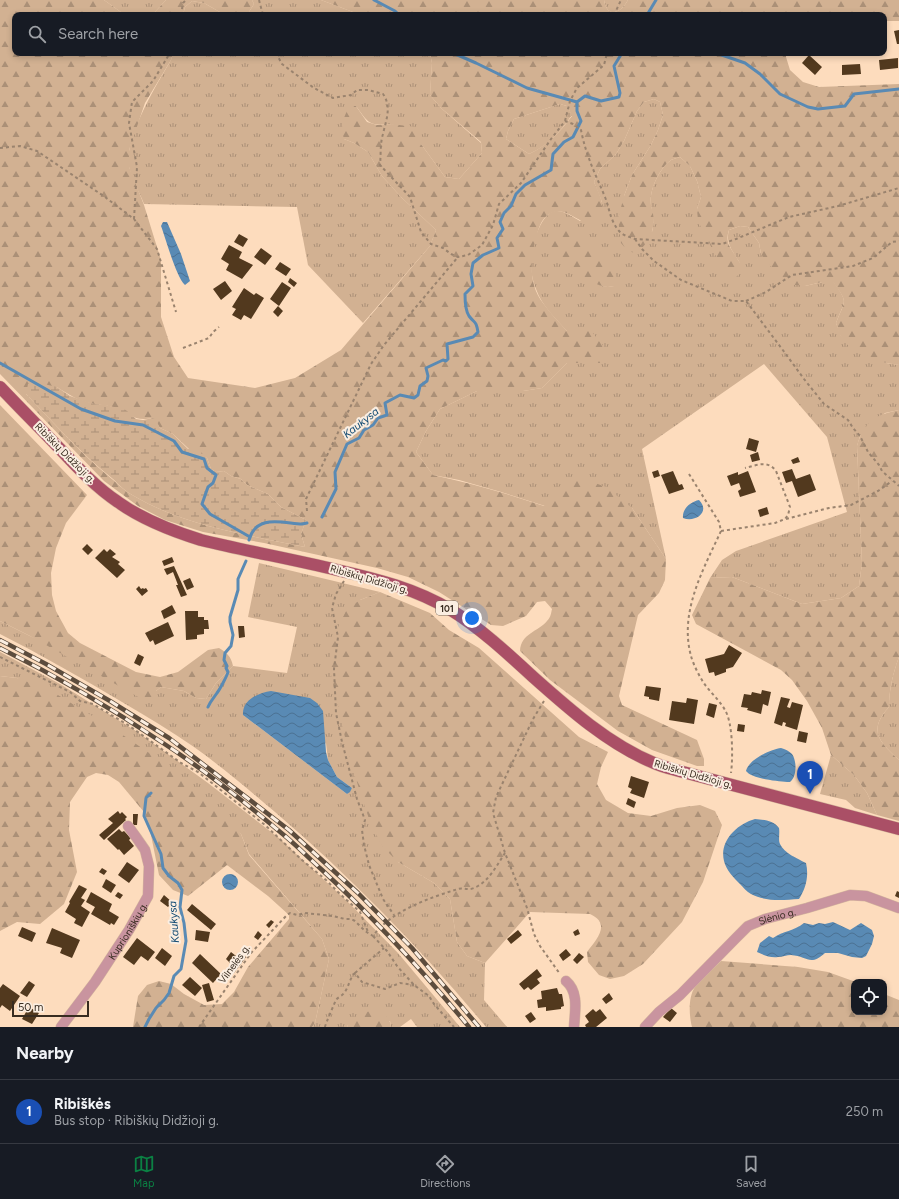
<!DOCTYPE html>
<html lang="en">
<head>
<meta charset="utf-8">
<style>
	body { margin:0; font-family:Figtree,sans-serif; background:#20242c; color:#f1f3f6 }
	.controls { position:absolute; right:12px; bottom:12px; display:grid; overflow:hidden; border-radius:8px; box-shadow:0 2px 6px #0003 }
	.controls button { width:36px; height:36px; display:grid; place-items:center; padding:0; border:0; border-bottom:1px solid #363941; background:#171b24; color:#f1f3f6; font:20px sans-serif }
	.scale { position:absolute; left:12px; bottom:10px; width:77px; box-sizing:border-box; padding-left:4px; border:2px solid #382c20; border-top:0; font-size:11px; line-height:14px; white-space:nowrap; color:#382c20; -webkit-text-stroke:3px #fbeee1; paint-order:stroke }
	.you { position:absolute; left:472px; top:618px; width:14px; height:14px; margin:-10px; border:3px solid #fff; border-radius:50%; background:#1a73e8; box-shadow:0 0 0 6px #1a73e833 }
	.badge { display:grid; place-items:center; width:26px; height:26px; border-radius:50%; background:#0b8043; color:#fff; font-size:13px; font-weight:700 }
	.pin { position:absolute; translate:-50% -33px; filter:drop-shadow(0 1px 2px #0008) }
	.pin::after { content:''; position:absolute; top:21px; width:14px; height:12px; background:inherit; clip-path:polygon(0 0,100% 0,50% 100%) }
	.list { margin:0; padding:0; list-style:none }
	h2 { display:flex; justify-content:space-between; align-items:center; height:52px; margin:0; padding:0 16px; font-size:17px }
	h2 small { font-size:13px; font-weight:400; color:#9ea1a6 }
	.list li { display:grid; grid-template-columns:26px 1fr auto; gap:12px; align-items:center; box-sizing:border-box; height:64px; padding:0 16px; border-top:1px solid #363941 }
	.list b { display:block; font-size:15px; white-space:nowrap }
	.list p { margin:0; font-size:13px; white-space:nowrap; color:#9ea1a6 }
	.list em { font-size:13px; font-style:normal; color:#9ea1a6 }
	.icon { flex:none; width:22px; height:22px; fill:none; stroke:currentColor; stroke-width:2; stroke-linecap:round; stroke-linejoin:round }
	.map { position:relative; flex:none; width:899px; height:1027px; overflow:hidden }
	.search { position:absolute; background:#171b24; box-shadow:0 2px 6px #0003; left:12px; right:12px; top:12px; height:44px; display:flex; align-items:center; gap:10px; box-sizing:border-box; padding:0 14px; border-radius:8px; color:#9ea1a6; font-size:15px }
	.sheet { height:116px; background:#171b24 }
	nav { display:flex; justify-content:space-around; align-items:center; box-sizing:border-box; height:56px; border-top:1px solid #363941; background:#171b24; font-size:11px; color:#9ea1a6 }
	nav a { display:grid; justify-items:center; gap:2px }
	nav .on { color:#0b8043 }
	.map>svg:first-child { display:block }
	.grass { fill:url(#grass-tufts); fill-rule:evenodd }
	.forest { fill:url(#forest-firs); fill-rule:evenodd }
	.wetland { fill:url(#wetland-marsh) }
	.water { fill:url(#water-waves) }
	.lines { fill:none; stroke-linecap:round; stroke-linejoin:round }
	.stream { stroke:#598ab4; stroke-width:3 }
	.building { fill:#52391e }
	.minor-casing { stroke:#d6b99e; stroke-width:11 }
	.major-casing { stroke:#d6b99e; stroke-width:13 }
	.path { stroke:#9a836e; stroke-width:2; stroke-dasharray:3 3; stroke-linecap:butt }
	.minor { stroke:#c9949f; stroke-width:10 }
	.major { stroke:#aa4f66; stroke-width:12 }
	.rail-casing { stroke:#5c4c3d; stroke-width:4.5 }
	.rail { stroke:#fbeee1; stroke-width:3; stroke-dasharray:9; stroke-linecap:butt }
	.labels { text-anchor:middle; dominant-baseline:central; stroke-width:4; stroke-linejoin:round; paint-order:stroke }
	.shield { fill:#fbeee1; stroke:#72665a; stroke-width:1 }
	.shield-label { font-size:9px; font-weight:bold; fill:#382c20 }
	.street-label { font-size:10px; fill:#382c20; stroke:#fbeee1 }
	.water-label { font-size:11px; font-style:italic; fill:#0e4871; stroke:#fbeee1 }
</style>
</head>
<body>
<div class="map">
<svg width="899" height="1027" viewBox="0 0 899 1027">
	<defs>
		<pattern id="grass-tufts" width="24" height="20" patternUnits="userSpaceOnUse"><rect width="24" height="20" fill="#d2b192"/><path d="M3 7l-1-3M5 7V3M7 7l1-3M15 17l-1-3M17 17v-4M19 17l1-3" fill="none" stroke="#ab9077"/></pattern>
		<pattern id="forest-firs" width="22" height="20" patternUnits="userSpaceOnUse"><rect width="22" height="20" fill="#d2b192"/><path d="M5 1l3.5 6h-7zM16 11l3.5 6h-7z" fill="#ab9077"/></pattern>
		<pattern id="wetland-marsh" width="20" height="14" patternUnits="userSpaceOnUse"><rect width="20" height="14" fill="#d2b192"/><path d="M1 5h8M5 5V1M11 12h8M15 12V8" fill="none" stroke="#ab9077"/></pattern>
		<pattern id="water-waves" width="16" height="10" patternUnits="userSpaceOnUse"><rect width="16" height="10" fill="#598ab4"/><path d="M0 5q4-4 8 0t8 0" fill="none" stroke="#4b7192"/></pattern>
	</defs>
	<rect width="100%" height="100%" fill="#fddcbd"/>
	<!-- grass -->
	<path class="grass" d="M104 0H166L152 15H125Z
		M252 0H321L361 15H247L254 4Z
		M604 0H628C621 13 607 19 604 0Z
		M192 1 204 3 225 15H183L185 7Z
		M173 53H430L432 63 430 95 441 108 481 143 482 153 459 179 445 177 421 144 392 124C369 126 369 124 356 106L344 139 354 143 368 152 382 176 401 197 436 230 430 246 363 323 308 265 297 207 144 204C140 193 132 180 129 167 123 139 157 84 171 60Z
		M654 99 660 102 663 115 658 130 651 145 632 175 624 196 652 232C655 220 652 216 651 205 649 190 659 169 671 160 673 159 677 158 680 157L690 166 697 181 701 197 697 209 740 263C733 252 725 243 729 230L740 226 748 227 759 243 761 254 805 286 822 282 833 281C849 304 845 299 836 323L841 336 886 363 899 365V410L885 413 860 436 857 446 862 563 859 586 841 598 802 604 732 577 710 578 722 560 736 551 847 512 827 437 764 364 642 449 666 559 632 508 545 506 501 492 459 480 433 475 416 452 426 431 440 409 477 391H523L542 388 567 363V331C555 318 542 306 536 289 533 282 531 272 531 265 530 251 539 214 555 211 564 210 573 217 580 221L602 202 594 182 600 169 616 154 624 141 637 111 644 102ZM570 268 614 286 607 287 602 286Z
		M560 104 567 106 572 115C560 132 549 145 529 154L506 139 508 131 514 119Z
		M259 563 380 592 360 600 398 862 434 883 450 899 457 942 467 956 485 963 484 1000 507 1027H486C422 950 352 878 275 812 249 790 222 767 194 747 171 731 146 716 122 702 82 678 41 655 0 634V621L30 636 156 691 161 687 184 691 196 698 206 699 216 683 233 666 287 673 297 627 248 617ZM243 715 326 743 328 760 337 777 352 788 347 794Z
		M0 652 60 684 136 731 208 783 279 838 349 903 398 953 460 1027H417L411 1019 400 1027H391L390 1021 348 1025 347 1027H312L315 1023 329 959 322 939 249 854 241 834 17 678 0 676Z
		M899 657V760C880 742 867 731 889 707 889 690 893 673 899 657Z
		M831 755 854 775 867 793 877 815 855 808 846 800 820 794Z"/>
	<!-- forest -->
	<path class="forest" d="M0 0H104L125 15H15V53H173L171 60 145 103 129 150V167L144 205 161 260V317L174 357 188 378 255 388 295 378 341 350 430 246 436 230 401 197 382 176 368 152 354 143 344 139C340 125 343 118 350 106H356L367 122 377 125 392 124 422 128 421 144 445 177 459 179 482 153 481 142 441 108 430 95 432 63 430 53H786V57L790 70 803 82 819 87 899 84V365C878 362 852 356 840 335 838 332 838 327 836 323 845 299 849 304 833 282H822L805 286 784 284 761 254 759 243 748 227 740 226 729 230C724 245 733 249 739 262 740 265 739 270 739 274L736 277H730L724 272 698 221 697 209 701 197 697 181 690 166 680 157C677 158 673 159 671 160 659 169 649 190 651 205 651 208 653 211 653 214 656 229 648 246 635 253L628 251 621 243 618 219 624 196 632 175 651 145 658 130 663 115 660 102 654 99 644 102 637 111 624 141 616 154 600 169 594 182C601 198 611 214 588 223 577 221 565 208 554 212 543 215 539 226 537 235 530 257 528 284 543 303 550 313 559 322 567 331H591L605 348 606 363H567L542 388 523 391H477L440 409 426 431 416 452 433 475C471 483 508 494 544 506L564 481 584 479 606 487 632 508 666 559 665 580 659 593 638 615 619 696 622 705 697 740 704 759V766H697L652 750 618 731 550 680 520 651C521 633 538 632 547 621 551 617 551 613 552 609L545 601 537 602 526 616 503 626 491 625 439 592 408 577 377 568 264 543 203 532 165 520 138 506 104 481 0 374ZM560 104 567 106 572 116C560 132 548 145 529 154L506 139 508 131 514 119ZM57 387C69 395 79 401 94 404 101 405 108 405 115 408 132 414 133 422 153 418L160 428 173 434 189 449 207 458 211 469 216 472 224 471 231 476 241 479 247 485 268 494 281 507 306 520 301 534 305 547C248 535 185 526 134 496 126 492 119 485 112 479 81 454 54 423 26 394Z
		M166 0H252L254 4 247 15H225L204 3 192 1 185 7 183 15H152Z
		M321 0H604C607 19 621 13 628 0H899V21H884V15H361Z
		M563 230C577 233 607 258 614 271 616 273 616 277 617 280L614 286C612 286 610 287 608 287 591 288 520 239 563 230Z
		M0 405 87 495 66 523 56 548 51 573 52 595 56 611 68 633 80 643 136 672 160 677 178 672 208 650 219 648C227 653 231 656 233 666L216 683 206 699 196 698 184 691 161 687 156 691 154 700 142 699 30 636 0 621Z
		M899 410V657C893 673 889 690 889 707 867 731 880 742 899 760V821L877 815 867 793 854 775 831 755 822 728 807 701 792 680 781 670 696 624 692 615 710 578 732 577 802 604 841 598 859 586 862 563 857 446C864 421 875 415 899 410Z
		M380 592 430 613 449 630 479 648 579 737 608 752 601 767 597 784 606 800 628 813 651 816 677 808 700 805 715 811 722 825 703 882 682 922 643 964 624 976 610 979 599 975 588 962 587 952C596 940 612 924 590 914L530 912 485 963 467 956 457 942 450 899 434 883 398 862 383 847 371 825 351 764 329 666 332 639 347 609 360 600Z
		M0 676 17 678 48 689 117 731 177 772 225 817 241 834 249 855 322 939 329 959 315 1023 312 1027H133L138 996 147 985 159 981 171 984 184 994 204 1005 222 1004 234 992 248 967 289 919V915L268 896 227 865 188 896 173 890 159 875 150 830 144 812 119 782 108 775 96 773 87 777 70 802 69 830 77 872 64 904 40 924 17 922 0 931Z
		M721 961 798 967 828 972 853 981 855 982H854V1012H884V994L899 1000V1027H692C689 1016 688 997 695 987 700 978 713 969 721 961Z
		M375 1010C384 1013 390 1017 391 1027H347L348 1025 361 1013Z"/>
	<!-- wetland -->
	<path class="wetland" d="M28 384H44L57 387 70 396 94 404 106 405 126 410 136 419 143 420 153 418 156 420 160 428 173 434 188 449 197 448 207 458 211 469 216 472 224 471 231 476 241 479 247 485 268 494 281 507 306 520 301 534 305 547C248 535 185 526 134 496 126 492 119 485 113 479 81 454 54 423 26 394Z"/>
	<!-- water -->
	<path class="water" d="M163 222H167L181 254 190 281 185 285C176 277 166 239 161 226Z
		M699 500C711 512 695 523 683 518 682 509 690 502 699 500Z
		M271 691 310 698 317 703 323 711 326 752 328 760 337 777 352 788 350 792 347 794 243 715C242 700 258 693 271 691Z
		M781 748C785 749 789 751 792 754 797 761 797 777 790 782H787C777 781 752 779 746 771 748 760 771 749 781 748Z
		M755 819C765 820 773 820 779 828 780 833 778 840 780 844 784 853 798 859 806 863 809 876 806 888 799 899 783 900 766 902 751 894 747 892 743 887 740 884 734 878 726 870 724 861 719 841 737 824 755 819Z
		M222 882a8 8 0 1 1 16 0a8 8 0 1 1-16 0Z
		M833 922 850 930 861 923 872 930 874 936 872 944 866 956 862 958 852 957 838 953H825C810 967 807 956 791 955 787 955 782 957 778 957 770 958 764 955 757 952L760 943 769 936 773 938C783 931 794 931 804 923L813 925 819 923 825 924Z"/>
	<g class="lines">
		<!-- stream -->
		<path class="stream" d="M374 0 395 11 399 15
			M647 15 656 0
			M453 53 476 63 527 88 577 102
			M716 53 745 63 760 74 780 94 808 107 818 109 845 106 854 94 899 89
			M0 363 81 409 115 421 143 425 174 441 182 452 204 459 207 468 216 475 213 483 208 487 202 504 210 514 250 537
			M322 517 336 489 335 472 347 444 359 438 364 430 373 425 378 418 387 415 385 403 400 395 414 398 418 395 420 386 427 381 428 376 426 368 443 360 446 361 448 359 447 344 473 337 478 332C476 320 475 324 469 316 465 310 465 301 465 294L473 286 471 274 473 263 483 255 499 248 497 238 503 229 500 222 504 213 511 206 516 194 525 185 551 170 553 154 564 142 573 137 581 121 577 111V102L585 96 601 101 619 97 620 93 614 66 622 53
			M249 540C256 514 282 523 302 524L307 523
			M208 707C211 700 213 699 217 693 220 689 227 676 228 672L226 668 227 666 224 660 225 653 231 646 233 635 230 622V617L238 590V579L246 561
			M145 1027 149 1019 156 1008 164 1000 169 993 174 976 181 969 186 941 184 923 180 907 182 890 178 883 169 876 163 868 161 854 144 816 146 798 151 793"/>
	</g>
	<!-- building -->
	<path class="building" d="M899 30V44H897L894 31Z
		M809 55 822 67 815 75 802 63Z
		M898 58V68L880 70 879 60Z
		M860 64 861 74 842 75V65Z
		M239 234 248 239 243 247 234 242Z
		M229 245 242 252 239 258 253 265 242 279 226 270 229 264 221 259Z
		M261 248 272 256 265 265 254 257Z
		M280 262 291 269 286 276 275 269Z
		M290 278 297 283 294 287 288 282Z
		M225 281 232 291 221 300 213 289Z
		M282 282 291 288 279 306 270 299Z
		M244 288 254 295 256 293 264 298 251 319 244 315 241 320 232 315 236 309 232 307Z
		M278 306 283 311 278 317 273 312Z
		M749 438 759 441 756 452 746 449Z
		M758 452 760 460 752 462 750 455Z
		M798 457 800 462 793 464 791 460Z
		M792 469 796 479 810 474 816 490 798 497 792 481 786 483 782 472Z
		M658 470 660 476 654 478 652 472Z
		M673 471 679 485 682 484 684 489 669 494 661 475Z
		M748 471 756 492 740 497 738 491 741 489 739 483 731 486 727 476 738 472V475Z
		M767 507 769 514 760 517 758 510Z
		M87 544 93 550 88 555 82 549Z
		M104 549 107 552 110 549 116 554 112 557 120 562 118 564 125 570 117 578 95 558Z
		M172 557 174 562 164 566 162 561Z
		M174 566 187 595 181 597 176 585H178L173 572 167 575 164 569Z
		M190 578 194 587 187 590 183 581Z
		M139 586 141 589 143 588 144 589 146 588 148 591 142 596 136 589Z
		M172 605 176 613 164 619 161 611Z
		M185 611H198V617H204V620H208L209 629H204V634L197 635V639L186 640Z
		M168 622 174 636 155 645 153 640 150 642 145 633Z
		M238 626H244L245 637 239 638Z
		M729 645 742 653 733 667 726 669V672L715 676 714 672 709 673 705 659 724 654Z
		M138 654 144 657 140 666 134 663Z
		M646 686 661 688 659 701 649 699V697L644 696Z
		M762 690 771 692 768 706 763 704 761 714 747 710 748 708 741 707 744 694 751 695 752 692 761 694Z
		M781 697 790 699 787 707 790 708 792 702 803 705 797 730 785 726 786 723 783 722 782 726 774 723Z
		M687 698 698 700 694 724 669 720 672 701 686 703Z
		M709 703 717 705 714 718 706 715Z
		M738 724 745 725 744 732 737 731Z
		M799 731 808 733 806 743 797 741Z
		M631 776 649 782 644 798 630 793 632 789 628 787Z
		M628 798 636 802 634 808 626 804Z
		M118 811 120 814 122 812 127 817 125 819 126 820 104 840 99 835 113 823 108 819Z
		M133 814H138L137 825H133Z
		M119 829 122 832 124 831 131 838 129 840 134 846 124 855 119 849 118 850 107 839Z
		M127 862 139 870 129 883 118 875Z
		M102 868 107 871 104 875 99 872Z
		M106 879 116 885 111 893 102 887Z
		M79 885 87 889 81 898 85 900 81 906 90 912 82 927 74 923 76 919 65 912 70 903 69 902Z
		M897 891 899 892V898L895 896Z
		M91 892 112 904 109 911 119 917 114 925 111 923 110 925 91 914 95 907 86 902Z
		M118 892 123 895 120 899 115 896Z
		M164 895 172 902 168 907 160 901Z
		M192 904 216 924 211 930 187 910Z
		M271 920 274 922 269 928 266 925Z
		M22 927 36 933 32 942 18 936Z
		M52 928 80 940 72 958 60 953 62 948 46 943Z
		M578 929 580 934 575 936 573 932Z
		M196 930 210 932 208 942 195 940Z
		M518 930 522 935 511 944 507 939Z
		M258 931 262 935 258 940 254 937Z
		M137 938 155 952 148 961 141 956 134 965 123 957Z
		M162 948 172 956 165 966 155 958Z
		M566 949 571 955 563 961 559 955Z
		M231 952 236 956 230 963 226 959Z
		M240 953 246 957 234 973 228 968Z
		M579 953 584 957 577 964 573 960Z
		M200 954 221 974 213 983 192 963Z
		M537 969 542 976 537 979 540 983 531 990 528 987 524 990 519 984Z
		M190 977 202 988 195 996 182 985Z
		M29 981 35 985 27 997 20 993Z
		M209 983 214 1000 207 1002 202 985Z
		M3 984 20 996 10 1011 2 1005 0 1008V988Z
		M557 988 559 994H562L564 1006 561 1007V1009L546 1011V1007L538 1008 537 1000 542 999 541 991Z
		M609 993 613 999 606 1004 602 999Z
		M29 1007 39 1013 32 1024 22 1019Z
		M671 1008 677 1013 670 1022 663 1017Z
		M593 1009 596 1012 600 1009 607 1018 596 1027H586L585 1025 589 1022 585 1016Z
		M531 1012 536 1019 530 1023 525 1016Z"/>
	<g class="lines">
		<!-- minor casing -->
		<g class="minor-casing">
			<g id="minor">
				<path d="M566 981C579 992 575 1011 574 1027"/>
				<path id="s1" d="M61 1027 95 982 129 930 148 896 149 866 145 850 136 837 128 826"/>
				<path id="s2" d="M645 1027 659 1012 680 995 736 938 748 926 765 919 807 908 850 895 866 896 899 908"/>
			</g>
		</g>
		<!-- major casing -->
		<g class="major-casing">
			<path id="major" d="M0 387C20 408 41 429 62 451 79 469 97 488 118 502 143 520 172 531 201 540 246 551 292 559 337 570 377 579 416 589 451 610 480 628 506 652 531 675 568 708 608 744 654 763 663 767 673 769 683 772L899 829"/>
		</g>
		<!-- path -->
		<path class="path" d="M259 0 263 15
			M181 15 183 3 186 0
			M614 15 621 0
			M276 53 282 64 314 88 333 98 351 95 357 90H368L383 94C392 107 386 120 383 134 380 143 381 155 380 165L410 197 421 232 431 244 443 248 451 254 458 257 468 255 482 245 493 225 499 204 521 183 551 139 565 121 573 124 581 130C586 156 595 173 605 197 610 210 610 222 621 233 625 236 630 237 635 239L722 244 736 239 789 217 838 206 899 188
			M565 121 570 101 577 88 604 65 607 53
			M0 148 20 146 37 151 105 197 134 219 157 249 176 312
			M134 219 137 167 129 123 132 102 153 81 170 53
			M635 239 642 249 654 261 681 280 732 301H746L785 353 804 379 824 404 848 420 853 428 860 436 868 452 879 465 882 471 899 486
			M746 301 766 292 792 275 853 266 873 258 892 242 899 241
			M183 348 209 338 213 332 219 327
			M689 474 719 522 721 531C703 570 679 612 691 656 693 664 701 680 706 686 712 694 720 701 725 710 733 723 733 758 731 773
			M307 511 306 499 371 364 384 345 458 257
			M786 519 829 508 851 505 878 491 892 481
			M721 531 775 523 785 519 788 515 790 507 776 471C768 460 757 465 745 468
			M344 581 336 594 332 608 338 637 334 669 336 713 342 742 357 799 365 820 362 830 364 845 369 865 383 899 394 915
			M0 657 70 692 80 701 93 704 128 725 181 763 198 772 265 825 302 860 326 880 341 895 360 912 368 932
			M544 701 533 719 496 797 493 813 505 853 527 908 534 934 540 946 560 974
			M373 936 387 951 397 966 414 985 429 996 434 1004 454 1027
			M355 973 384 948
			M199 1027 251 953 287 915 290 913 297 915 305 913 333 916 345 919H351L355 921 365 931 373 936C391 911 429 898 458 889 465 887 468 892 478 886 490 879 497 865 505 853
			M325 1027C325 1025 335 1002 336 1000 338 997 342 996 344 993 349 987 349 979 355 973L362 982 385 989 400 983 414 985"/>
		<!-- minor -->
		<use href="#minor" class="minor"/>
		<!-- major -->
		<use href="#major" class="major"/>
		<!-- rail casing -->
		<g class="rail-casing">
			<path id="rail" d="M0 640 46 664 110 701 169 738 289 830 358 893 412 948 479 1027
				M0 648C56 676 111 708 163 743 206 771 246 803 285 836 297 846 309 858 321 869 374 918 423 971 469 1027"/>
		</g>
		<!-- rail -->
		<use href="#rail" class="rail"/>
	</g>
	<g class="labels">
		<!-- shield labels -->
		<rect class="shield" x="436" y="601" width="22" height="14" rx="3"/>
		<g class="shield-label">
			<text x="447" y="608">101</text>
		</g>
		<!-- street labels -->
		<g class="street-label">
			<text transform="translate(65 453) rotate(45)">Ribiškių Didžioji g.</text>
			<text transform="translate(369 579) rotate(16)">Ribiškių Didžioji g.</text>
			<text transform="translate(693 774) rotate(16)">Ribiškių Didžioji g.</text>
			<text stroke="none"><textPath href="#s2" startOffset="175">Slėnio g.</textPath></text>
			<text stroke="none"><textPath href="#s1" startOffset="117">Kuprioniškių g.</textPath></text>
			<text transform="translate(234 964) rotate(-54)">Vilnelės g.</text>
		</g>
		<!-- water labels -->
		<g class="water-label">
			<text transform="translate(361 423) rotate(-38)">Kaukysa</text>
			<text transform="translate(174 922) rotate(-94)">Kaukysa</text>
		</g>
	</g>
</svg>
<div class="controls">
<button><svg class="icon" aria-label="locate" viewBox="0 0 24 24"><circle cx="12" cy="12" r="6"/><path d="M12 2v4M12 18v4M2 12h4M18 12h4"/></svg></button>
</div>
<div class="scale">50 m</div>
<div class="you"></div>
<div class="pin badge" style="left:810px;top:794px;background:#1a4fb4">1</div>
<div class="search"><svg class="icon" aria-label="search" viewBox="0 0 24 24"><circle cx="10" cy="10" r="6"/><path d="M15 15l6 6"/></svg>Search here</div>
</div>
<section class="sheet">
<h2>Nearby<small></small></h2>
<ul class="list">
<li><span class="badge" style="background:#1a4fb4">1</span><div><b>Ribiškės</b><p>Bus stop · Ribiškių Didžioji g.</p></div><em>250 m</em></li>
</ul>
</section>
<nav>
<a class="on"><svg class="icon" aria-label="map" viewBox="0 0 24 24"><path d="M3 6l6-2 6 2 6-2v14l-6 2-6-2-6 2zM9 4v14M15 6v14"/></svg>Map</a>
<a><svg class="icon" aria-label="directions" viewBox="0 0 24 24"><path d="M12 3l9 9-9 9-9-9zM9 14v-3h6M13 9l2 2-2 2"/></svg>Directions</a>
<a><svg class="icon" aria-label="saved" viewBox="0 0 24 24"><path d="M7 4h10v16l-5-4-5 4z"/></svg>Saved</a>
</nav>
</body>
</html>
